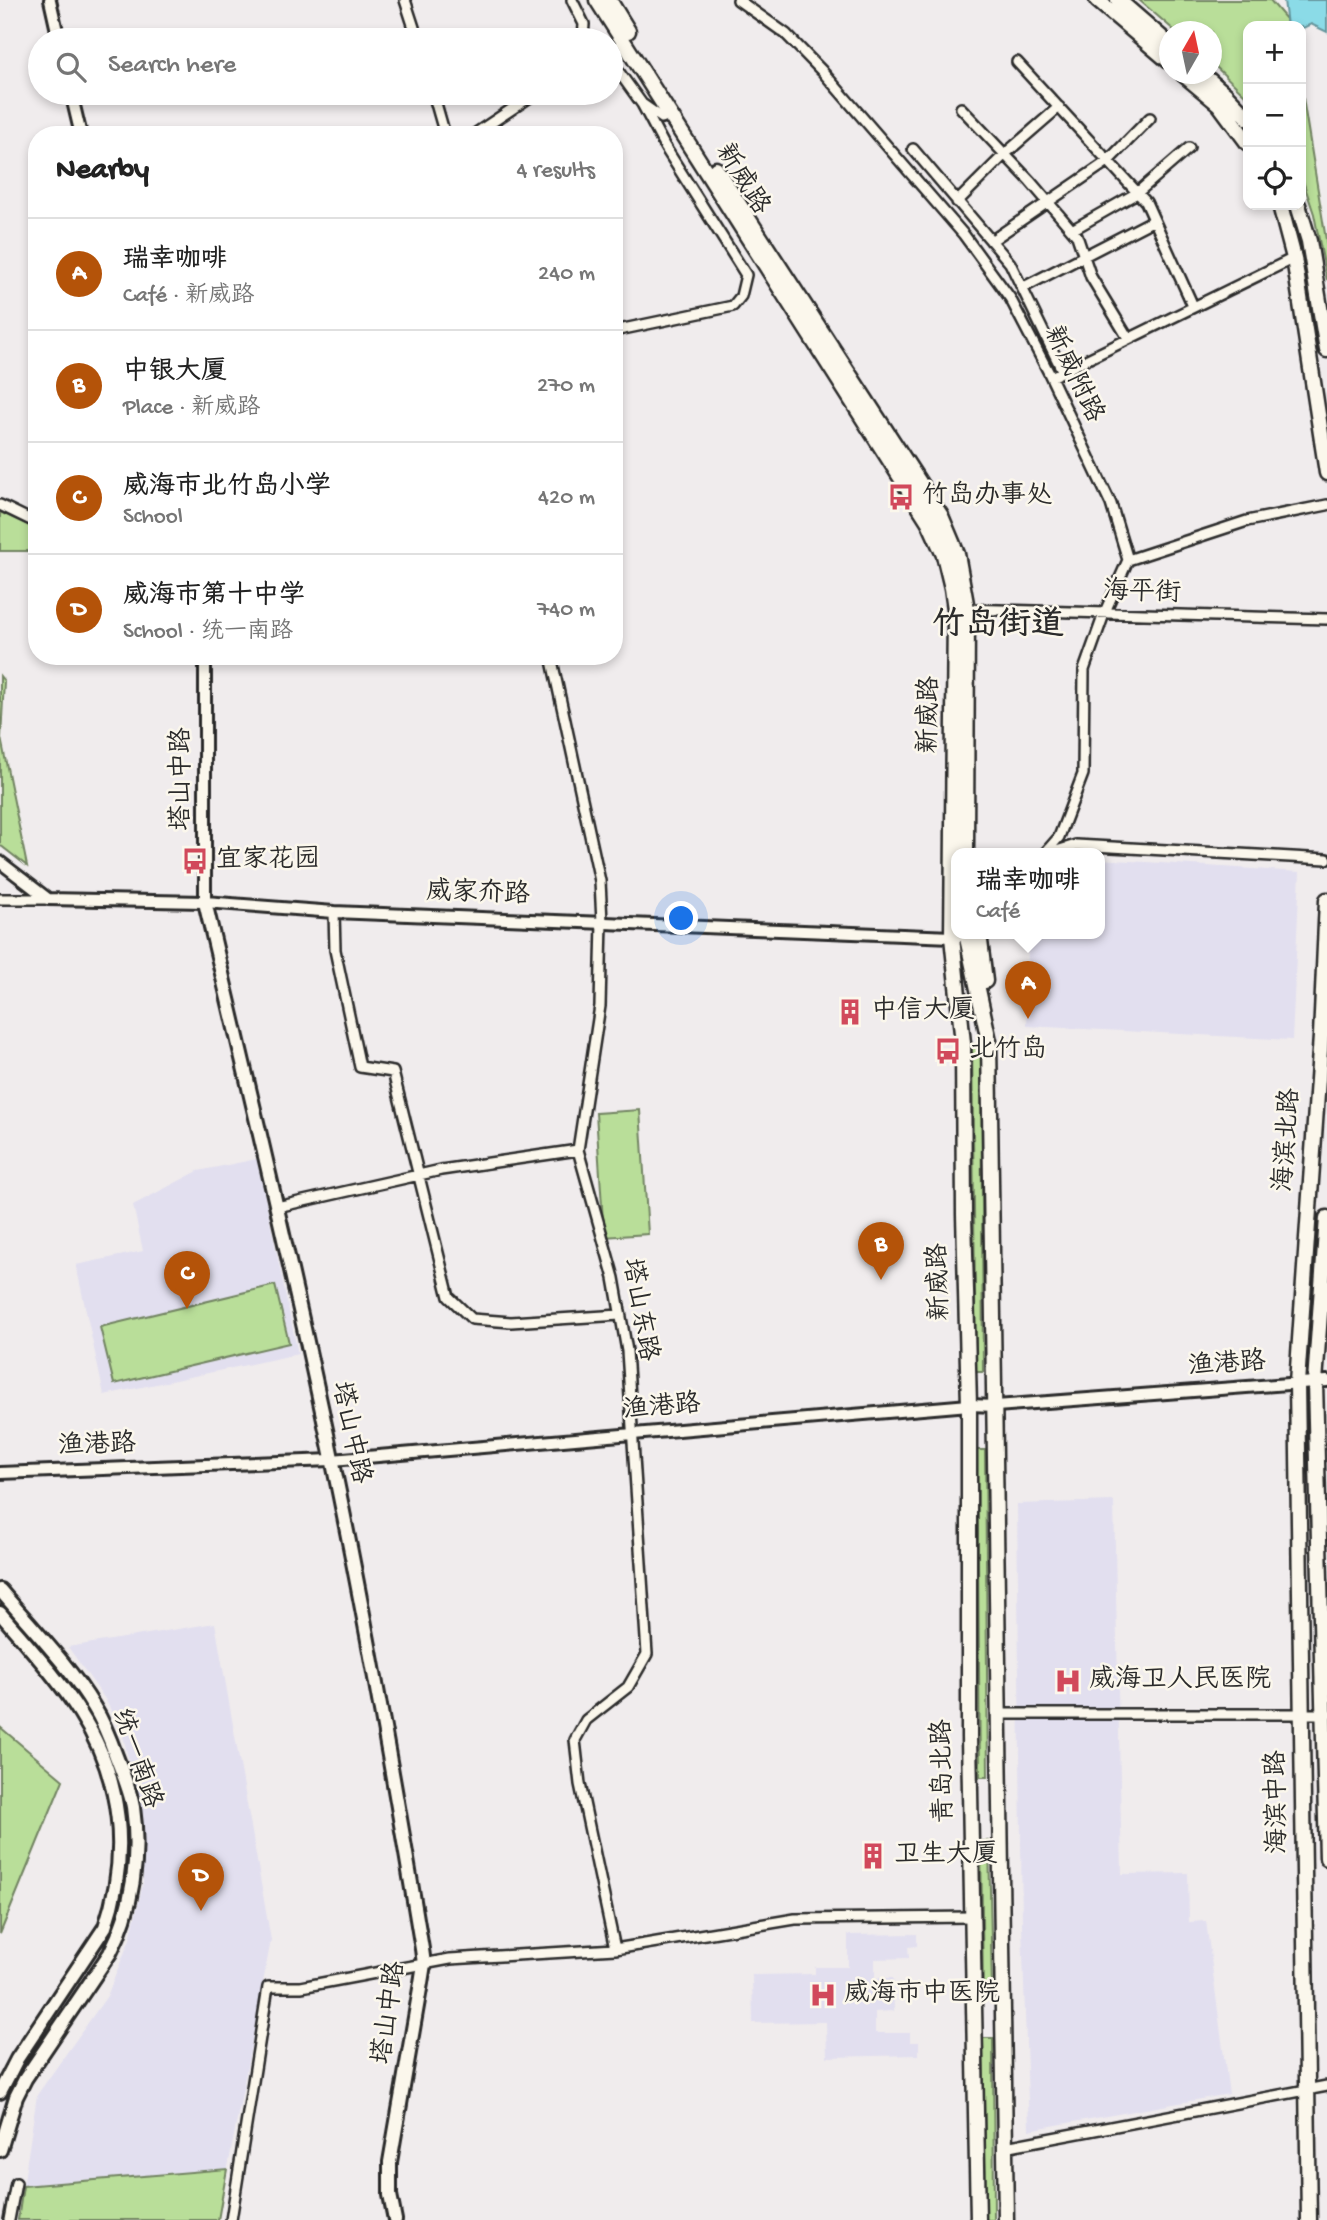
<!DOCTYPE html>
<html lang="en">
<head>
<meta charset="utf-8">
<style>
	body { margin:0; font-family:"Gochi Hand","LXGW WenKai TC",sans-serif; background:#f2f2f2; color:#222 }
	.controls { position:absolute; right:21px; top:21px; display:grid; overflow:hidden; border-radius:14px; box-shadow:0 4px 10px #0003 }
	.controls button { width:63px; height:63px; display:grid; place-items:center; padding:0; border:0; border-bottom:2px solid #e0e0e0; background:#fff; color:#222; font:35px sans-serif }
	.compass { position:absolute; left:1159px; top:21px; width:63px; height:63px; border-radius:50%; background:#fff; box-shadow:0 4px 10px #0003; rotate:9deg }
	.you { position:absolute; left:682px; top:919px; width:24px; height:24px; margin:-18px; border:5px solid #fff; border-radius:50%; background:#1a73e8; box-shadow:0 0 0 10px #1a73e833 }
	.badge { display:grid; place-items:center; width:46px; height:46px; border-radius:50%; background:#b45309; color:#fff; font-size:23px; font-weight:700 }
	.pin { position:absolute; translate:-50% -58px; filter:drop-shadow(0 2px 4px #0008) }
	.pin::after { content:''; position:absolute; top:37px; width:24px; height:21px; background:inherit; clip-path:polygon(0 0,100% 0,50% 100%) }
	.popup { position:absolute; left:951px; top:848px; width:154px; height:91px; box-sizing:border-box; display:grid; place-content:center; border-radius:14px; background:#fff; filter:drop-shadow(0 2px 5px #0005); font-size:23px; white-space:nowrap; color:#767676 }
	.popup b { font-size:26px; color:#222 }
	.popup::after { content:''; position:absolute; left:50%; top:100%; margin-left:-14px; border:14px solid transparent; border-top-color:#fff }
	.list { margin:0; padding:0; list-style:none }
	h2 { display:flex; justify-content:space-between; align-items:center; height:91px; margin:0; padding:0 28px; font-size:30px }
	h2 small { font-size:23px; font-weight:400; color:#767676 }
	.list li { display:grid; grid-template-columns:46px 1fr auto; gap:21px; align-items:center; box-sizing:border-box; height:112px; padding:0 28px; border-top:2px solid #e0e0e0 }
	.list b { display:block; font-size:26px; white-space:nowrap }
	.list p { margin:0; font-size:23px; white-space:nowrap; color:#767676 }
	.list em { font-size:23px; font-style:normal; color:#767676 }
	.icon { flex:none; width:38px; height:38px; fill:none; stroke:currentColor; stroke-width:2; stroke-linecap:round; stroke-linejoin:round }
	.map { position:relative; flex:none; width:1327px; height:2220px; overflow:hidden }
	.search { position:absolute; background:#fff; box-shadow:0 4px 10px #0003; left:28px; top:28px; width:595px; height:77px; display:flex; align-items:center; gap:18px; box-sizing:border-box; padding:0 24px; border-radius:38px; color:#767676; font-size:26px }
	.panel { position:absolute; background:#fff; box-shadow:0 4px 10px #0003; left:28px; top:126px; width:595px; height:539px; border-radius:28px }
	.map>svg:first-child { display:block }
	.built { fill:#e2dfef }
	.green { fill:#b9de99; stroke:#728462; stroke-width:2 }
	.water { fill:#8bdbe7; stroke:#65959c; stroke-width:2 }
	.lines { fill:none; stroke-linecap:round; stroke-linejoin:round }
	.minor-casing { stroke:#2b2b2b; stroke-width:14 }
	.tertiary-casing { stroke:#2b2b2b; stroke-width:16 }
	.secondary-casing { stroke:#2b2b2b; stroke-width:18 }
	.primary-casing { stroke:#2b2b2b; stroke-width:19 }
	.minor { stroke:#fbf7ec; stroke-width:9 }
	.tertiary { stroke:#fbf7ec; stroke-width:10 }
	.secondary { stroke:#fbf7ec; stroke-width:12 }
	.primary { stroke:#fbf7ec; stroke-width:14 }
	.labels { text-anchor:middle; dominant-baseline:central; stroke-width:5; stroke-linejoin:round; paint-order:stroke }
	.street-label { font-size:26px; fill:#2b2b2b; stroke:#fbf7ec }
	.poi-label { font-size:26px; fill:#2b2b2b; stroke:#fbf7ec; text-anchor:start }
	.district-label { font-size:33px; font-weight:bold; fill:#2b2b2b; stroke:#fbf7ec }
</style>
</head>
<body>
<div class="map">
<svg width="1327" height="2220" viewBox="0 0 1327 2220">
	<rect width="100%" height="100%" fill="#f0eced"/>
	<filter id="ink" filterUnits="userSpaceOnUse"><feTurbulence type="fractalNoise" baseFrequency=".0143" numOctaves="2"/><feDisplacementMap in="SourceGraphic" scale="14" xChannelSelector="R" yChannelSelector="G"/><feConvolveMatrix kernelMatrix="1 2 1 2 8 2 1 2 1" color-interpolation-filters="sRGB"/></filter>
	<g filter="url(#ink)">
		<!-- built -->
		<path class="built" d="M1100 859 1300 872 1292 1040 1027 1026 1028 933H1100Z
			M257 1159 298 1354 104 1395 76 1265 143 1251 133 1205 198 1171Z
			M1114 1501 1122 1874 1188 1873 1189 1922 1206 1921 1229 2094 1029 2130 1022 1926 1017 1504Z
			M215 1623 271 1940 218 2220H18L37 2095 107 1996 130 1939 143 1883 142 1815 122 1732 105 1699 68 1647Z
			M917 1934V1946L908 1947 909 1958 875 1959V1978H893L894 2011 875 2012V2033H910V2042H919V2055L827 2057 826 2022 753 2023 752 1975 815 1974V1967H848V1935Z"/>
		<!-- green -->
		<path class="green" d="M1139 0H1270L1286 19 1287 26H1248V98L1212 63V32L1175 31Z
			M1301 86 1327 246V280L1314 214 1301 175Z
			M0 512 37 529V551H0Z
			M0 676 4 681 1 738 27 866 0 845Z
			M981 1044 983 1372H976L972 1045Z
			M640 1110 648 1234 604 1237 596 1113Z
			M275 1285 289 1343 114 1384 100 1327Z
			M977 1450H985L988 1777H980Z
			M0 1727 63 1780 0 1934Z
			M981 1841H989L992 1990 983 1991Z
			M983 2038H993L994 2220H986Z
			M227 2169 218 2220H18L23 2186Z"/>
		<!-- water -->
		<path class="water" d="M1284 0H1327V32L1311 24 1301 29V26H1287Z"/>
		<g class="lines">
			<!-- minor casing -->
			<g class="minor-casing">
				<path id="minor" d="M405 0 418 40
					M572 0 584 24 583 40
					M738 0 786 34 822 71 964 235 1010 298 1049 373 1111 504 1128 560 1104 614 1084 670 1083 774 1059 837 1045 853
					M1017 62 1146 202 1193 306
					M611 67 616 68 642 104 662 118 671 114
					M433 93 445 135
					M961 108 1030 181 1077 236 1091 277 1128 338
					M473 135 536 93
					M913 149 1010 263 1062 370
					M957 202 1005 154 1059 107
					M1072 230 1137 193 1189 148
					M991 241 1108 161 1150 118
					M1022 288 1154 220
					M614 331 733 306 741 296 746 275 665 147 642 104
					M1051 377 1294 258
					M0 505 37 523
					M1128 560 1247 521 1327 505
					M964 609 1327 619
					M551 656 600 881 602 922 600 1006 578 1150 614 1278 627 1351 647 1654 628 1687 586 1720 575 1740 580 1784 615 1949
					M1050 853 1076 845 1327 859
					M0 899H48
					M334 912 335 950 360 1067 393 1072 449 1297 472 1319 511 1322 620 1315
					M277 1207 441 1170 578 1150
					M997 1714H1327
					M1005 2147 1327 2086
					M9 2220 16 2183
					M231 2220 268 1987H301L450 1959 615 1949 795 1919 972 1917"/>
			</g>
			<!-- tertiary casing -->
			<g class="tertiary-casing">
				<path id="tertiary" d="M50 0 59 40
					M71 93 81 135
					M205 656V902
					M0 862 48 899 205 902 334 912 952 937 966 935
					M0 1473 332 1460 969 1405 996 1406 1327 1381"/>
			</g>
			<!-- secondary casing -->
			<g class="secondary-casing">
				<path id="secondary" d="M205 902C249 1087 293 1272 332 1458 366 1621 395 1785 422 1949L424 1964 421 1983 390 2162V2195L395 2220
					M0 1590C32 1628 69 1665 94 1707 104 1723 110 1739 116 1756 122 1772 130 1790 133 1807 140 1856 133 1909 110 1953L25 2079 16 2097 0 2150
					M0 1613C27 1645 57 1677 80 1713 122 1778 130 1854 105 1927L17 2059 0 2092"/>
			</g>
			<!-- primary casing -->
			<g class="primary-casing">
				<path id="primary" d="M597 0 929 522 944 555 952 588 955 609 952 937 963 1043 964 1215 969 1405V1737L978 2220
					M609 0 628 31
					M1097 0 1170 62
					M1118 0 1170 45
					M1183 74 1219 104 1248 143
					M1202 74 1226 95 1248 118
					M716 169 941 516 957 554 967 609 966 853
					M1280 205 1294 258 1327 473
					M1298 205 1309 241 1327 350
					M966 933 989 1041 1006 2220
					M979 933 985 981
					M1327 1218 1315 1382 1327 1858
					M1309 2220 1297 1383 1321 1036 1327 900"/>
			</g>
			<!-- minor -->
			<use href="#minor" class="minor"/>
			<!-- tertiary -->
			<use href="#tertiary" class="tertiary"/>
			<!-- secondary -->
			<use href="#secondary" class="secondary"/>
			<!-- primary -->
			<use href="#primary" class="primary"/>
		</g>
	</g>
	<!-- icons -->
	<defs>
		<g id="bus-bare" transform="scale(2.1)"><path d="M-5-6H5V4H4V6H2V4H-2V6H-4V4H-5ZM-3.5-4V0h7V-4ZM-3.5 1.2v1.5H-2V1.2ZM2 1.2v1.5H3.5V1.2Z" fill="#d1495b" stroke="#fbf7ec" stroke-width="2.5" paint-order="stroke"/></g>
		<g id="building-bare" transform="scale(2.1)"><path d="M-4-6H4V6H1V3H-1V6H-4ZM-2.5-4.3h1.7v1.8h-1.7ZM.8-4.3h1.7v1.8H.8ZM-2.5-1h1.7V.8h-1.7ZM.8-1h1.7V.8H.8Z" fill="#d1495b" stroke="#fbf7ec" stroke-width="2.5" paint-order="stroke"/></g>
		<g id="hospital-bare" transform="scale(2.1)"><path d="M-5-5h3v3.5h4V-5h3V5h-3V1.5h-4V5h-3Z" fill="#d1495b" stroke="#fbf7ec" stroke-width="2.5" paint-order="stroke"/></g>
	</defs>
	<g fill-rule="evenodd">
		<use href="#bus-bare" x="901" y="497"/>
		<use href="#bus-bare" x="195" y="861"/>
		<use href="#building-bare" x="850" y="1012"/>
		<use href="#bus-bare" x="948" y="1051"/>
		<use href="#hospital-bare" x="1068" y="1681"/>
		<use href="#building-bare" x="873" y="1856"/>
		<use href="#hospital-bare" x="823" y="1995"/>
	</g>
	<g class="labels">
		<!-- street labels -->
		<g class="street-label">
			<text transform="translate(741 180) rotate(58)">新威路</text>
			<text transform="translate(1072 375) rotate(64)">新威附路</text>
			<text transform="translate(1142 594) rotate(2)">海平街</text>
			<text transform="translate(931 715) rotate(-89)">新威路</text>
			<text transform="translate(183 779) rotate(-90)">塔山中路</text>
			<text transform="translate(478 895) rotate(2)">威家夼路</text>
			<text transform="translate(1289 1140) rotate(-86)">海滨北路</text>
			<text transform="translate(941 1282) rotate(-92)">新威路</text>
			<text transform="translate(638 1310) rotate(80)">塔山东路</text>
			<text transform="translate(1227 1366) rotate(-4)">渔港路</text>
			<text transform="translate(662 1409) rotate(-5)">渔港路</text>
			<text transform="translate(349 1433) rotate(78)">塔山中路</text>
			<text transform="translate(97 1447) rotate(-2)">渔港路</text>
			<text transform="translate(135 1759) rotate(71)">统一南路</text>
			<text transform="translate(945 1771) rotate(-91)">青岛北路</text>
			<text transform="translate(1279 1802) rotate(-91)">海滨中路</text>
			<text transform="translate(391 2013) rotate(-82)">塔山中路</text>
		</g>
		<!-- poi labels -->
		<g class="poi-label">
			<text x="922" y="497">竹岛办事处</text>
			<text x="216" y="861">宜家花园</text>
			<text x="871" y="1012">中信大厦</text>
			<text x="969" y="1051">北竹岛</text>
			<text x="1089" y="1681">威海卫人民医院</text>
			<text x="894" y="1856">卫生大厦</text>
			<text x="844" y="1995">威海市中医院</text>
		</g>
		<!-- district labels -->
		<g class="district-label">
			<text x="998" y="627">竹岛街道</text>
		</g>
	</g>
</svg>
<div class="controls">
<button>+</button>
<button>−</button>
<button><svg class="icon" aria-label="locate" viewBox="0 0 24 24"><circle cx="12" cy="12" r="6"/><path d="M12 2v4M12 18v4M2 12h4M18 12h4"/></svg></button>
</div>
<svg class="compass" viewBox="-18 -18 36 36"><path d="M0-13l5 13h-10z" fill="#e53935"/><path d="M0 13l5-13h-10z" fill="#767676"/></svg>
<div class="you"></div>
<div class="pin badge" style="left:1028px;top:1019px">A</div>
<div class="popup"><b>瑞幸咖啡</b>Café</div>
<div class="pin badge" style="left:881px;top:1280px">B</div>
<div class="pin badge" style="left:187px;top:1309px">C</div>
<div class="pin badge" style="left:201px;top:1911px">D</div>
<div class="search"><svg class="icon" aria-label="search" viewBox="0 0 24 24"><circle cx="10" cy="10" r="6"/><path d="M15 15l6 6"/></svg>Search here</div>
<section class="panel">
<h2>Nearby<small>4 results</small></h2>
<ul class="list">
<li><span class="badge">A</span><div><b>瑞幸咖啡</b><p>Café · 新威路</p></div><em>240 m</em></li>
<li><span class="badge">B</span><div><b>中银大厦</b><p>Place · 新威路</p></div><em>270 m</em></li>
<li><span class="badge">C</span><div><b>威海市北竹岛小学</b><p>School</p></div><em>420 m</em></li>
<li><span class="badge">D</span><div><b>威海市第十中学</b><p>School · 统一南路</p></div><em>740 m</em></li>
</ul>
</section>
</div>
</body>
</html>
